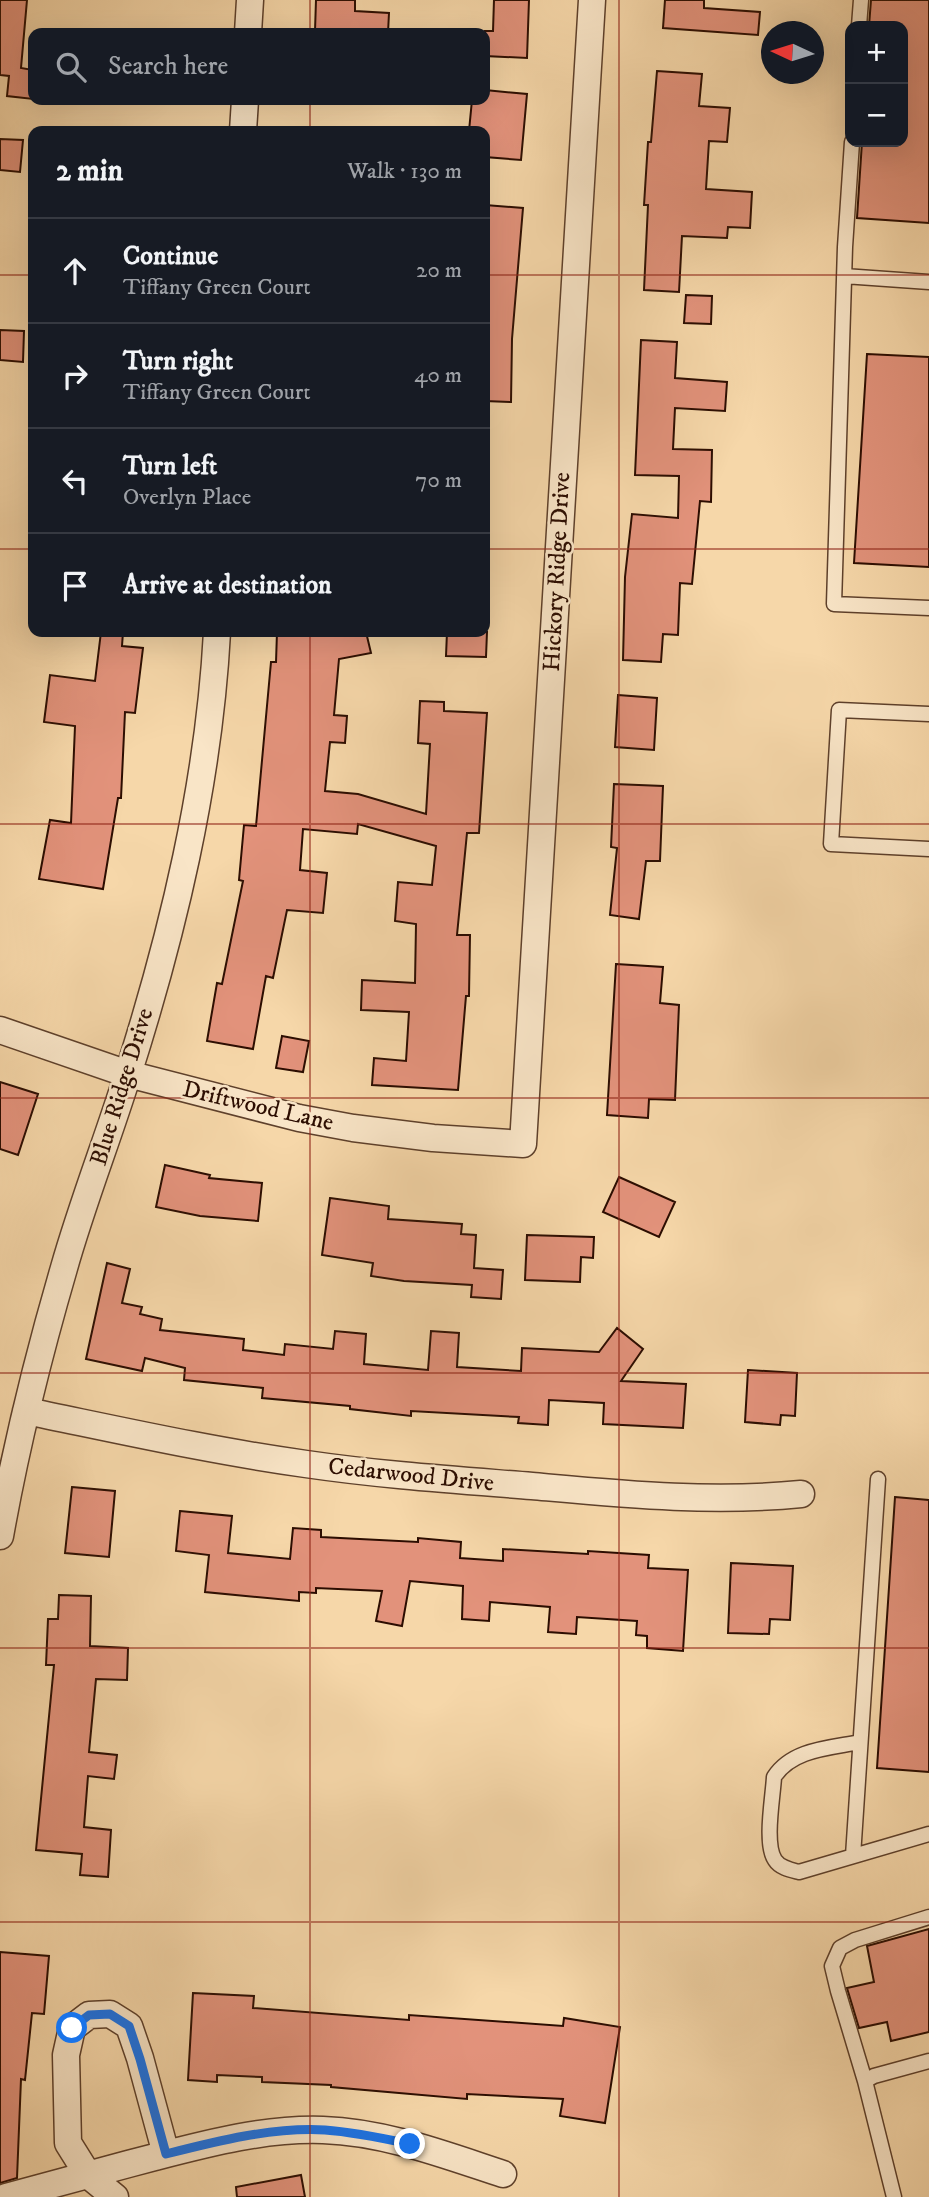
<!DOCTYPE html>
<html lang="en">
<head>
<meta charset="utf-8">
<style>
	body { margin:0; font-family:"IM FELL DW Pica",serif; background:#20242c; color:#f1f3f6 }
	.controls { position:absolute; right:21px; top:21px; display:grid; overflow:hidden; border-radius:14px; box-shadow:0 7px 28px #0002 }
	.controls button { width:63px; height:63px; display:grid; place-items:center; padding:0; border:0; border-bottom:2px solid #363941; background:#171b24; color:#f1f3f6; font:35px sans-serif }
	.compass { position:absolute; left:761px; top:21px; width:63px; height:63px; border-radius:50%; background:#171b24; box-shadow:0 7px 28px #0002; rotate:274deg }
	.stop { position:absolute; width:21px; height:21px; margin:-16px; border:5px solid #1a73e8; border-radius:50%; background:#fff }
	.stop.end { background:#1a73e8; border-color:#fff; box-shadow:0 2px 7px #0008 }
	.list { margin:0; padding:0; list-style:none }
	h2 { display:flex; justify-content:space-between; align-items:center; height:91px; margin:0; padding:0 28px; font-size:30px }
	h2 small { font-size:23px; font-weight:400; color:#9ea1a6 }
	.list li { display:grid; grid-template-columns:46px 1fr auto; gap:21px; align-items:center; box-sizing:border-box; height:105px; padding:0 28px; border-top:2px solid #363941 }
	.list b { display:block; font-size:26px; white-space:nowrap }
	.list p { margin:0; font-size:23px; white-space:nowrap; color:#9ea1a6 }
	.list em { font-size:23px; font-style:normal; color:#9ea1a6 }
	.icon { flex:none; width:38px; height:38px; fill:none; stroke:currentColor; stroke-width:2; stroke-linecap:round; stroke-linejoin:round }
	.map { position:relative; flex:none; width:929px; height:2197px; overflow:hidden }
	.search { position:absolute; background:#171b24; box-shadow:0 7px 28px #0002; left:28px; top:28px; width:462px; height:77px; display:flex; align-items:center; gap:18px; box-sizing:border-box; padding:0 24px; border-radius:14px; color:#9ea1a6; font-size:26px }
	.panel { position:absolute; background:#171b24; box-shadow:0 7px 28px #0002; left:28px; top:126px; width:462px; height:511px; border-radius:14px }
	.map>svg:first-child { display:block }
	.building { fill:#e2927b; stroke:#2c0d01; stroke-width:2 }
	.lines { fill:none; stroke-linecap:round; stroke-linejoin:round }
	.lane-casing { stroke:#5e402b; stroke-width:17 }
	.street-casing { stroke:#5e402b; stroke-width:29 }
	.lane { stroke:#f9e5c7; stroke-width:14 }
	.street { stroke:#f9e5c7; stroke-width:26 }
	.route { stroke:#1a73e8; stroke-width:9 }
	.grid { fill:none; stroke:#8f2418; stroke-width:2; stroke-opacity:0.55 }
	.labels { text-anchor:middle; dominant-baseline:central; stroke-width:5; stroke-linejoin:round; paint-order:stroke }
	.street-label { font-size:24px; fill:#2c0d01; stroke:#f9e5c7 }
</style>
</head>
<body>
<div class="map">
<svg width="929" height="2197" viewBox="0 0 929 2197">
	<rect width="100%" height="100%" fill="#f6d7a9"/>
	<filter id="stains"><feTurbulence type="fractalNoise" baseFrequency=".00286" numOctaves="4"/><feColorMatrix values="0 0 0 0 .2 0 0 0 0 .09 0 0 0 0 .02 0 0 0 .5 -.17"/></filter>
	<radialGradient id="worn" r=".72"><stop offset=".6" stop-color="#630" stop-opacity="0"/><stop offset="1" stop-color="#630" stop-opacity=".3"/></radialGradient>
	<!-- building -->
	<path class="building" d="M0 0H27L21 68 33 70V99L7 96 9 76 0 75Z
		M316 0H355V11L389 13 388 33 315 31Z
		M494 0H529L527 58 485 56V31H493Z
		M665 0H704V8L760 12 758 35 663 28Z
		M871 0H929V223L857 218 862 142H903V26H869Z
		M657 71 702 74 699 106 730 108 727 142 709 141 706 189 752 192 750 228 728 227 727 238 682 236 679 292 644 290 648 205H644L648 142H651Z
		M485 90 527 94 521 160 485 157V131H469L472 100H485Z
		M0 139 23 140 20 172 0 170Z
		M485 205 523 208 512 339 511 402 485 401Z
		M686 295 712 296 711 324 684 323Z
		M0 330 24 331 23 362 0 360Z
		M641 340 677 342 675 378 727 382 725 411 675 408 673 449 712 450 711 502 700 501 692 584 680 583 678 635 663 634 661 662 623 660 625 577 632 514 678 518 679 476 635 475Z
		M867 354 929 357V567L854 563Z
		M101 632H123L122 646 143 648 135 713 125 712 121 798H118L103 889 39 879 50 820 71 823 75 726 44 722 50 675 95 681Z
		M277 632H366L371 653 339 659 334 715 347 716 345 743 330 742 325 791 358 794 426 814 430 744 418 743 420 701 444 702V711L487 713 479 833H467L457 935H470L469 996H466L458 1090 372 1085 374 1058 406 1061 409 1012 361 1010 362 980 415 983 416 924 395 921 398 882 432 885 436 846 358 824 357 834 303 829 300 870 327 873 323 913 287 910 273 978 266 976 253 1049 207 1041 217 983 222 984 243 881 239 880 244 825 256 826 271 662H276Z
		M447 632H487L486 657 446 656Z
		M618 695 657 698 654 750 615 747Z
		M614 784 663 786 660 861H646L639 919 610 915 617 848 611 847Z
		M616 964 663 967 660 1003 679 1005 675 1100 649 1099 648 1118 607 1115Z
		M282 1036 309 1041 303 1072 276 1068Z
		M0 1082 38 1094 18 1155 0 1149Z
		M165 1165 210 1175 209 1178 262 1183 258 1221 200 1216 156 1207Z
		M619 1177 675 1202 659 1237 603 1212Z
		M330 1198 389 1206 388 1219 462 1224 461 1234 476 1235 474 1268 503 1270 501 1299 471 1297 472 1285 404 1281 371 1276 373 1263 322 1255Z
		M527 1235 594 1237 593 1258 581 1257 580 1282 525 1280Z
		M107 1263 130 1269 122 1303 142 1307 140 1314 162 1319 160 1330 244 1339 243 1350 284 1355 285 1344 333 1349 335 1331 366 1334 364 1364 428 1370 431 1331 459 1333 457 1367 521 1371 522 1348 599 1352 617 1328 643 1349 621 1381 686 1384 683 1428 603 1424 604 1403 549 1400 548 1425 518 1423 519 1417 411 1411V1416L350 1409V1406L262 1398 263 1388 184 1380 185 1368 145 1358 142 1371 86 1359Z
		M748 1370 797 1373 795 1416 781 1415 780 1425 745 1422Z
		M72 1487 115 1491 109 1557 65 1553Z
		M895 1497 929 1500V1772L877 1768Z
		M180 1511 232 1516 228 1553 290 1559 293 1528 321 1530V1537L418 1542V1538L461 1542 460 1558 503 1561V1549L588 1554V1551L649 1555 648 1568 688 1570 683 1651 647 1648V1636L636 1635 637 1621 577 1617 576 1634 548 1632 550 1607 490 1602 489 1621 462 1619 463 1586 410 1581 402 1626 376 1621 382 1591 316 1588V1593L299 1592V1601L205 1592 209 1555 176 1551Z
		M731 1563 793 1566 790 1620 770 1619 769 1634 728 1633Z
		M59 1595 91 1596 90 1646 128 1648 127 1680 96 1679 89 1752 117 1755 114 1779 88 1776 84 1827 111 1830 108 1877 80 1875 82 1854 36 1850 54 1665H46L48 1619H58Z
		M929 1929V2032L891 2041 887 2022 859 2028 847 1988 874 1982 867 1946Z
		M0 1952 49 1956 44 2014 32 2013 25 2080 21 2079 17 2178 0 2183Z
		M193 1993 254 1996 253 2008 409 2020V2015L563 2026 564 2018 620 2027 605 2123 560 2116 563 2099 467 2094V2099L331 2087V2085L262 2082V2077L217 2075V2082L188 2080Z
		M301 2175 305 2197H237L236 2187Z"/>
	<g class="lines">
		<!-- lane casing -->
		<g class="lane-casing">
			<path id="lane" d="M859 26 861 0
				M852 142 845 247 834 604 929 608
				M844 276 929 282
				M929 714 839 710 831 844 929 849
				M860 1742C830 1748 792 1749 774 1777 773 1797 764 1844 775 1860 780 1868 791 1870 799 1872L929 1834
				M853 1856 878 1479
				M865 2081 838 1991 832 1966 840 1948 855 1940 929 1917
				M894 2197 865 2081 874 2076 929 2061"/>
		</g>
		<!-- street casing -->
		<g class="street-casing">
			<path id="street" d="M248 33 250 0
				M243 131 245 100
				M0 1030 128 1074 299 1118 353 1128 433 1138 523 1144 592 0
				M26 1411C119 1430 212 1451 306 1464 381 1475 457 1480 532 1486 622 1494 711 1503 801 1494
				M0 1536C16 1446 38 1357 64 1268 82 1204 107 1141 127 1077 173 933 209 783 217 632
				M6 2197C55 2184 105 2170 155 2157 209 2143 266 2128 323 2130 385 2132 445 2155 503 2174
				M115 2197 88 2175 68 2143 66 2055 72 2028 89 2015 110 2014 129 2026 140 2058 166 2154"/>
		</g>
		<!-- lane -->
		<use href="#lane" class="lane"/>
		<!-- street -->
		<use href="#street" class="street"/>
	</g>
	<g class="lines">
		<!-- route -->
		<path class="route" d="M72 2028 89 2015 110 2014 129 2026 140 2059 166 2154C217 2141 272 2127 325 2130 354 2132 382 2138 410 2144"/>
	</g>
	<!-- grid -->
	<path class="grid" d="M310 0V33M619 0V2197M310 100V131M0 275H33M485 275H929M0 549H33M485 549H929M310 632V2197M0 824H929M0 1098H929M0 1373H929M0 1648H929M0 1922H929"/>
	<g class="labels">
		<!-- street labels -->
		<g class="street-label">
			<text transform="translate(557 572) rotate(-87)">Hickory Ridge Drive</text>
			<text transform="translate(122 1087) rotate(-73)">Blue Ridge Drive</text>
			<text transform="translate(258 1106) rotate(13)">Driftwood Lane</text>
			<text transform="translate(411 1475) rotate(6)">Cedarwood Drive</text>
		</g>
	</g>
	<rect width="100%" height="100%" filter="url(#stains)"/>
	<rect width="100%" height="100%" fill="url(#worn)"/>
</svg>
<div class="controls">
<button>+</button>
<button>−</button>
</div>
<svg class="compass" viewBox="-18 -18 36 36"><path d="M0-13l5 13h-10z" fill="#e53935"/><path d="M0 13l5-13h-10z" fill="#9ea1a6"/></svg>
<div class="stop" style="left:72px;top:2028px"></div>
<div class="stop end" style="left:410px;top:2144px"></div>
<div class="search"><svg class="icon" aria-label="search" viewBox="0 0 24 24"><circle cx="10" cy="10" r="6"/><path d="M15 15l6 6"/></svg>Search here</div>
<section class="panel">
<h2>2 min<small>Walk · 130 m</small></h2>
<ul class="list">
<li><svg class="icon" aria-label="ahead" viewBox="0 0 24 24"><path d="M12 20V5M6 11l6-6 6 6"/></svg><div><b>Continue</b><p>Tiffany Green Court</p></div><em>20 m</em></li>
<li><svg class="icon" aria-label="right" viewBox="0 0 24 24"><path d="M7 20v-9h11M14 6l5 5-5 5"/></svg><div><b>Turn right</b><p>Tiffany Green Court</p></div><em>40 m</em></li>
<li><svg class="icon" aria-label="left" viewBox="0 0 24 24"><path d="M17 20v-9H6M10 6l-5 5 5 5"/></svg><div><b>Turn left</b><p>Overlyn Place</p></div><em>70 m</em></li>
<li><svg class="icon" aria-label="arrive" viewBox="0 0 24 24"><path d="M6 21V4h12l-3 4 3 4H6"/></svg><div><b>Arrive at destination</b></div></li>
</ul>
</section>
</div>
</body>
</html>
